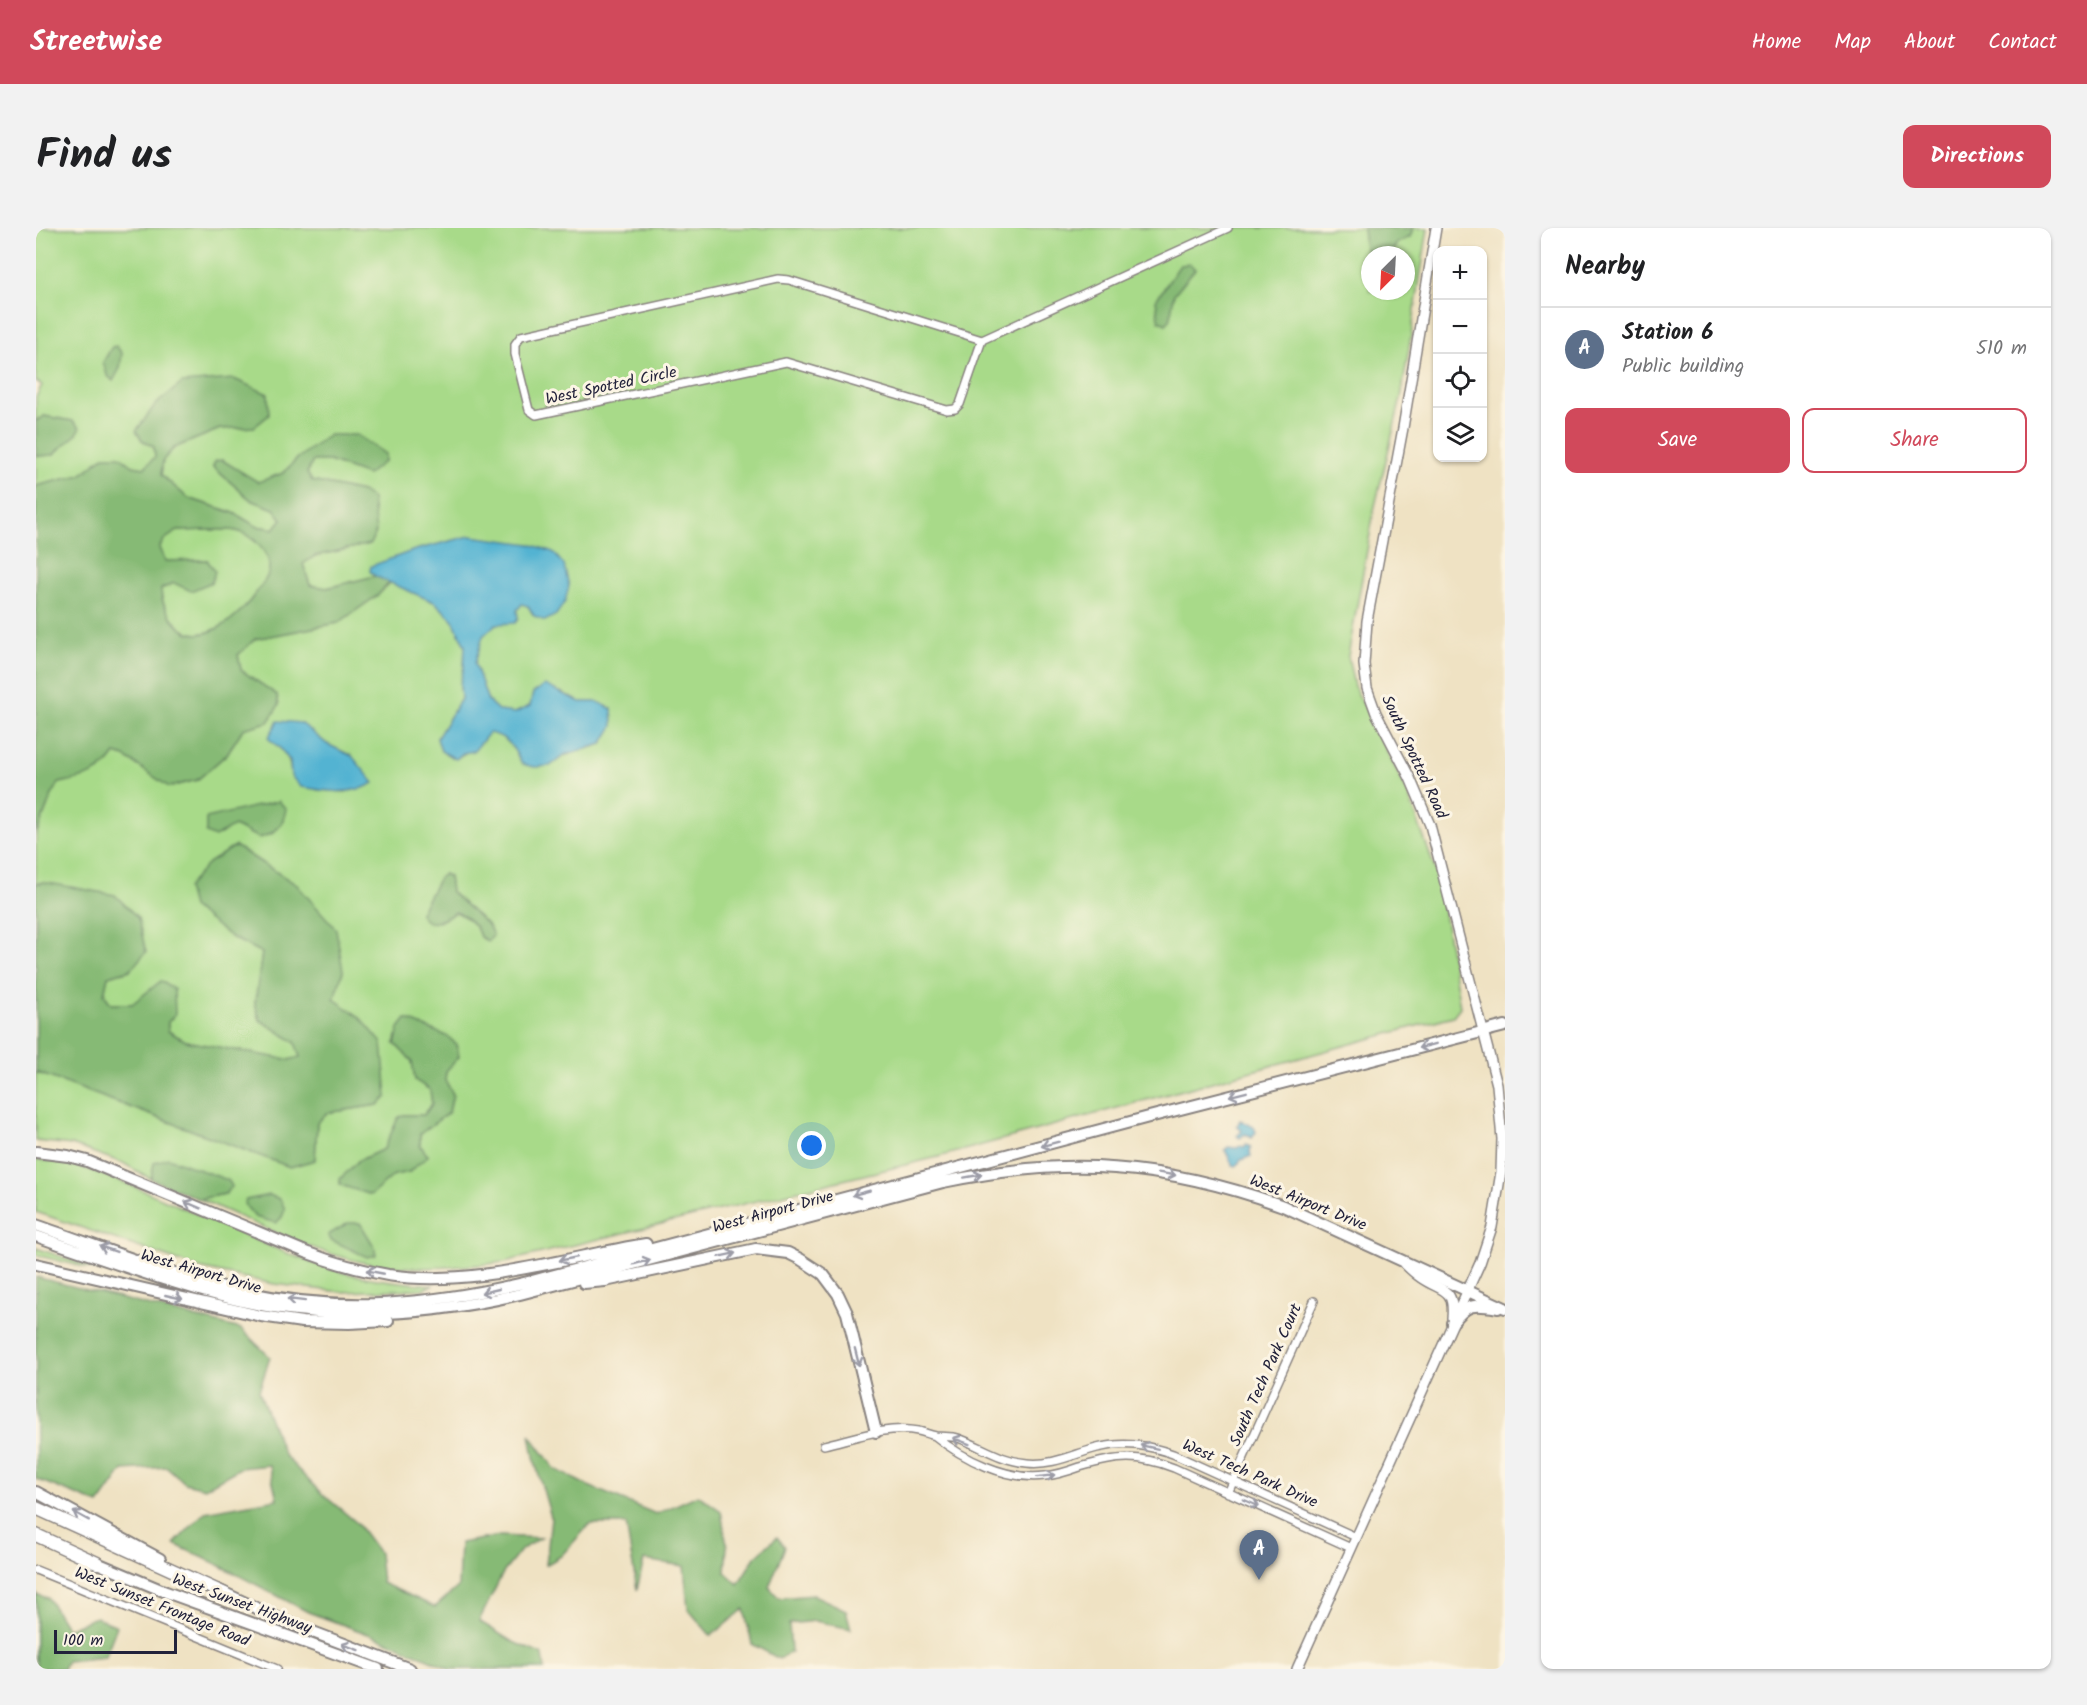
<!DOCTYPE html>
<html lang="en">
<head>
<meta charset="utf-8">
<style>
	body { margin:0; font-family:Kalam,sans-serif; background:#f2f2f2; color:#202124 }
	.controls { position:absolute; right:18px; top:18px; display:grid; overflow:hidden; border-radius:12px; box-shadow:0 2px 4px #0004 }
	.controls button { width:54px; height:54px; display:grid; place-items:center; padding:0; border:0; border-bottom:2px solid #e0e0e0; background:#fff; color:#202124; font:30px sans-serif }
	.compass { position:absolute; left:1325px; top:18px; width:54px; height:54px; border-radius:50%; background:#fff; box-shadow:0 2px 4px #0004; rotate:204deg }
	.scale { position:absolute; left:18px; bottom:15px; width:123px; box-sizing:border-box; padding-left:6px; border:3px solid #22223b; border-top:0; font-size:16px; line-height:21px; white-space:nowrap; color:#22223b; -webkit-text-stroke:4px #fcf5e5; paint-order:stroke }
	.you { position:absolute; left:776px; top:918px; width:21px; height:21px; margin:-15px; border:4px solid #fff; border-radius:50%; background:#1a73e8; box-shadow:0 0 0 9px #1a73e833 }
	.badge { display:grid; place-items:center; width:39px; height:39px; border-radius:50%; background:#d1495b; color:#fff; font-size:20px; font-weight:700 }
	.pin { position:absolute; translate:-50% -50px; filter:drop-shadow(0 2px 3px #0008) }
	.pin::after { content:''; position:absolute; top:32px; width:21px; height:18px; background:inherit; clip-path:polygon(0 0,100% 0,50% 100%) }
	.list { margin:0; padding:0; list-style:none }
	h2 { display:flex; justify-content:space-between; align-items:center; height:78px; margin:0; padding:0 24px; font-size:26px }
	h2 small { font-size:20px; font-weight:400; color:#757577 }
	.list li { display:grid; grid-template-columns:39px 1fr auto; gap:18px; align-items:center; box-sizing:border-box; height:84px; padding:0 24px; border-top:2px solid #e0e0e0 }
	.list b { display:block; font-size:22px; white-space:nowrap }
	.list p { margin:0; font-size:20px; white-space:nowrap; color:#757577 }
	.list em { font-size:20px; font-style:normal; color:#757577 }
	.actions { display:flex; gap:12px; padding:18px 24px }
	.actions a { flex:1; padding:14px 0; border:2px solid #d1495b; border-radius:12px; text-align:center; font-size:21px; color:#d1495b }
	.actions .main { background:#d1495b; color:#fff }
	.icon { flex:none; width:33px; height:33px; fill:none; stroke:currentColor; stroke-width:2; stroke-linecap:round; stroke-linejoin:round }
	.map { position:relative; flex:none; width:1469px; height:1441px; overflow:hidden; border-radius:12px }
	header { display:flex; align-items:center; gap:36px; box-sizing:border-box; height:84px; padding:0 30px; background:#d1495b; color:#fff }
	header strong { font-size:28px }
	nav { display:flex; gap:33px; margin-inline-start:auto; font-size:21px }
	.intro { display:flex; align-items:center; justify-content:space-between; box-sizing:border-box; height:144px; padding:0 36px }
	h1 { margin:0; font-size:42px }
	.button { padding:15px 27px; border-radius:12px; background:#d1495b; color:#fff; font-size:21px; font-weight:700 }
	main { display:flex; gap:36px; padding:0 36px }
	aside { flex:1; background:#fff; border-radius:12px; box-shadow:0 2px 4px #0004 }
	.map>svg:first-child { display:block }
	.green { fill:#a8da89; stroke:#657e62; stroke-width:1.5; fill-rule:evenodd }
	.forest { fill:#86ba75; stroke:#546e58; stroke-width:1.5; fill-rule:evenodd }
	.water { fill:#53b3d2; stroke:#3a6a86; stroke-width:1.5 }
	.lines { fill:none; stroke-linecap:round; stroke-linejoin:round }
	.minor-casing { stroke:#88827f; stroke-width:10 }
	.secondary-casing { stroke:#88827f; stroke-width:12 }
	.primary-casing { stroke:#88827f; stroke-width:14 }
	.motorway-casing { stroke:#88827f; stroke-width:15 }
	.minor { stroke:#fff; stroke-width:7 }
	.secondary { stroke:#fff; stroke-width:9 }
	.primary { stroke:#fff; stroke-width:10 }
	.motorway { stroke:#fff; stroke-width:12 }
	.oneway { stroke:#9c9ca7 }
	.labels { text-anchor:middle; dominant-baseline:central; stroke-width:6; stroke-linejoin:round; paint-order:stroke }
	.street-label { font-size:16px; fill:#22223b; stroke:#fcf5e5 }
</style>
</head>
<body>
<header>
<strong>Streetwise</strong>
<nav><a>Home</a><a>Map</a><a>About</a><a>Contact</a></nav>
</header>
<div class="intro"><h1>Find us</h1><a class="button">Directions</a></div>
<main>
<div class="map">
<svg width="1469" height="1441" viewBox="0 0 1469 1441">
	<rect width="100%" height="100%" fill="#fcf5e5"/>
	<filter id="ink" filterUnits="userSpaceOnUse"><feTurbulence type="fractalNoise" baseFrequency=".0167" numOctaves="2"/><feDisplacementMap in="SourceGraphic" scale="12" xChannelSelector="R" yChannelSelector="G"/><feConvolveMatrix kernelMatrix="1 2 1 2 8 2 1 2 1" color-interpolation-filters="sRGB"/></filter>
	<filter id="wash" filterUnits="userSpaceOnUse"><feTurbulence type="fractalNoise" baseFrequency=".008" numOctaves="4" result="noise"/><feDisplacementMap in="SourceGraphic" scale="24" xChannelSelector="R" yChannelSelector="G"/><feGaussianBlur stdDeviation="1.35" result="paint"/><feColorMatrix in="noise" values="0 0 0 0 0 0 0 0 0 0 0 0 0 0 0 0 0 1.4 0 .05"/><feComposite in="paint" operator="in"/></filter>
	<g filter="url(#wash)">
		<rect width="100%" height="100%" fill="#efe2c3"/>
		<!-- green -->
		<path class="green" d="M0 0H1327L1329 21 1335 27 1334 63H1370V27H1354L1361 15 1374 9 1377 0H1392L1365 170 1339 278 1312 428 1318 458 1371 563 1402 649 1424 779 1417 788 902 929 468 1034C423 1040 376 1043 330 1035 274 1024 216 993 163 971L189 966 118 935 115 951 87 935 36 917 0 913V844L254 939 279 932 281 895 291 885 342 877 325 790 298 771 307 743 261 657 199 618 172 635 195 709 226 725 219 776 224 792 259 814 265 829 253 832 149 813 132 803V794L96 776H75L68 766 72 748 94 742 7 654 0 656V607L15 569 23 555C48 550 64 548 79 526L89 529 133 559 161 552 191 526 207 500 241 467 205 442 202 427 219 411 302 395 342 367 355 354 400 375 417 392 429 418 428 439 424 456 425 471 401 510 405 523 420 531 446 514 452 504C472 508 477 519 486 536L514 538 528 528 566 516 577 497 576 481 562 474H544L525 464 497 465 494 478 479 485 463 483 452 473 439 435 446 408 459 396 482 391 481 382 486 376 492 378 498 388 463 313 434 308 379 322 336 338 334 343 339 348 290 360 274 357 267 336 279 328 334 316 326 264 275 253 271 246 277 233H293L331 247 348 233 262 230 247 245 221 255 186 232 177 239 215 272 238 280 246 291 238 301 220 298 198 285 152 270 125 247 127 232 138 220 184 201 218 199 233 187 106 212 118 219 119 229 108 240 97 238 84 229 68 228 45 247 0 258V228L17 227 37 193 8 188 0 193V169L6 157 0 153ZM265 495 291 516 316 528 310 564 281 562 255 548C254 527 248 523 232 510ZM198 598 238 605 223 610ZM408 646 413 649 415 664 452 713 444 709C441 697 431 689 420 684L403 694 384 685 403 650ZM359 816 422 829 410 843 409 852 417 866 413 884 384 905V917L374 944 358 947 335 966 322 933 348 921 367 887H388L396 876 394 862 379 852 376 833Z
			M141 303C156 303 188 299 201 303 217 308 235 325 234 343 233 349 226 356 222 362 205 388 161 428 136 390 129 379 125 374 125 361L138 355 171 332 129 333 123 320 127 312Z
			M0 932C44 933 87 954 127 971 173 991 219 1013 266 1031 310 1049 349 1053 396 1057L388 1061 306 1064 238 1056 163 1040 0 984Z
			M0 1020 76 1046 0 1027Z"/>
		<!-- forest -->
		<path class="forest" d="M1327 0H1377L1374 9 1361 15 1354 27H1335L1329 21Z
			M1154 36 1159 41 1138 66 1134 92 1130 96 1123 93 1120 72 1144 37Z
			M80 118 86 125 84 140 77 153 71 147 67 134 76 119Z
			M198 151 232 166 233 187 218 199 184 201 138 220 127 232 125 247 152 270 198 285 220 298 238 301 246 291 238 281 215 272 177 239 179 233 186 232 222 254 247 245 262 230 293 207H321L349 226V233L331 247 293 233H277L271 245 276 253 326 264 336 271 340 304 334 316 279 328 267 336 274 357 291 360 339 348 354 354 342 367 302 395 219 411 202 427 205 442 241 467 243 477 232 494 207 501 191 526 161 552 133 559 89 529 79 526C64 548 48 550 23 555L15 569 0 607V258L45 247 68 228H84L97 238 108 240 119 229 118 219 106 212 100 203 119 177 146 155ZM141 303C157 303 187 300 201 303 217 307 235 325 233 342 233 349 226 356 222 362 205 388 161 428 136 390 129 379 125 374 125 361L138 355 155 363 176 354 179 343 171 332 129 333 123 320 128 312Z
			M8 188 37 193 44 200 41 206 17 227 0 228V193Z
			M243 573 250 581C247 599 240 605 223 610L198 598 179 609 170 605V590Z
			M199 618 261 657 300 701 307 743 298 771 325 790 346 815 351 869 342 877 291 885 281 895 279 932 254 939 0 844V656L7 654 79 667 102 690 110 724 94 742 72 748 68 766 75 776H96L125 753 138 761 139 787 132 794V803L150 813 253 832 264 829 259 814 224 792 219 776 226 725 195 709 156 679 151 660 172 635Z
			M408 646 413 649 415 664 453 698 457 708 452 713 444 709C441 697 431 689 420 684 409 691 391 703 384 685L403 650Z
			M370 791 411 808 421 817 423 829 410 843 409 852 417 866 413 884 384 906V917L392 928 373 944 358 947 335 967 304 957V951L322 933 348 921 362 890 367 887H388L396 876 394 862 379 852 376 833 359 816 363 800Z
			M132 930 192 952 196 958 189 966 163 971 115 951 118 935Z
			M233 967 244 971 249 981 246 989 240 995 219 989 208 976 210 972Z
			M312 995H324L338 1018 340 1027 331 1029 295 1012 292 1007Z
			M0 1049 205 1101 234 1129 223 1163 248 1227 284 1264 321 1295 343 1325 346 1355 399 1379 422 1359 424 1315 464 1308 505 1310 486 1321 467 1345 443 1393 475 1413 507 1427 509 1441H414L354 1414 272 1384 185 1338 138 1316 169 1284 241 1271 233 1237 204 1240 169 1260 149 1255 131 1239 87 1242 63 1276 0 1251Z
			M494 1207 519 1241 550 1257 620 1286 662 1267 685 1283 691 1318 689 1344 702 1356 719 1329 741 1309 749 1319 733 1359 743 1370 778 1367 810 1382 815 1401 779 1393 753 1396 755 1424 743 1431 716 1416 708 1381 675 1408 652 1381 648 1338 608 1332 601 1362 590 1296H554L525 1328 510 1337 515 1289 499 1234Z
			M0 1366 12 1370 31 1401 60 1389 81 1398 69 1429 31 1433 27 1441H0Z"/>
		<!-- water -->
		<path class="water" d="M434 308 494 316 517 324 528 337 533 358 529 374 520 387 509 393 498 388 492 378 486 376 481 382 482 391 479 395 460 396 447 408 439 435 452 473 463 483 479 485 494 478 497 465 509 457 544 474H562L576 481 577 498 566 516 528 527 514 538 498 539 486 536C477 519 472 508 453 505L438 523 427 525 420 531 405 523 401 510 425 471 424 456 428 439 429 418 417 392 400 375 339 348 334 343 335 338 379 322Z
			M242 493 265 495 291 516 316 528 338 555C316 568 288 563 265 559L255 548 254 533 244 520 232 510Z
			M1204 892 1218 899 1220 904 1216 910 1209 906 1204 910 1201 908 1206 903 1201 898Z
			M1210 916 1215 919 1214 924 1215 928 1205 932 1200 938H1197L1189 922 1192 919 1201 920 1204 918 1209 919Z"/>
	</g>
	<g filter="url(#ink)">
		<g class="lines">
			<!-- minor casing -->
			<g class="minor-casing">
				<path id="minor" d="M946 112 924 176 919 181 911 182 750 134 500 187 493 182 479 126V116L485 108 742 51 753 52 946 112 1192 0
					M899 1208C927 1231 971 1253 1009 1248 1021 1247 1033 1243 1044 1239 1082 1228 1101 1226 1138 1240L1315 1320
					M788 1217C818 1210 852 1197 882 1203 888 1204 894 1207 900 1208 907 1209 915 1208 922 1210 945 1218 965 1233 991 1235 1016 1238 1038 1226 1061 1220 1088 1213 1112 1217 1137 1226L1320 1309
					M1192 1265 1278 1073
					M0 1342 241 1441"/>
			</g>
			<!-- secondary casing -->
			<g class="secondary-casing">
				<path id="secondary" d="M1369 1036C1373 1040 1378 1045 1384 1049 1405 1064 1419 1058 1416 1090
					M1261 1441 1444 1035 1456 999 1465 944 1466 911 1461 857 1394 597 1374 550 1340 485 1331 460 1328 436 1331 393 1367 200 1400 0"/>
			</g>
			<!-- primary casing -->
			<g class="primary-casing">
				<path id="primary" d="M0 924 32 928 51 933 272 1025C298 1035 324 1042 352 1047 438 1060 526 1030 610 1016
					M0 997C67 1020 134 1047 204 1063 306 1086 395 1077 496 1053L1113 889 1469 798
					M0 1008C40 1022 81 1036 121 1049 157 1060 194 1072 231 1078 317 1092 401 1086 484 1066L907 954C1031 928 1128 935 1247 978L1469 1080
					M0 1036 225 1088 266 1094 313 1095 352 1093
					M548 1055 569 1053 720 1021 752 1025 764 1031 787 1046 802 1066 811 1085 840 1204
					M1416 1095C1432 1075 1437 1076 1462 1080
					M0 1264 124 1331
					M61 1335 130 1364 342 1441
					M182 1362 248 1393 374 1441"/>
			</g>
			<!-- motorway casing -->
			<g class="motorway-casing">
				<path id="motorway" d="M0 1280 189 1366
					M0 1307 61 1335"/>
			</g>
			<!-- minor -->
			<use href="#minor" class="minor"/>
			<!-- secondary -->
			<use href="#secondary" class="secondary"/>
			<!-- primary -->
			<use href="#primary" class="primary"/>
			<!-- motorway -->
			<use href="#motorway" class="motorway"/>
		</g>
		<!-- one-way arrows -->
		<defs><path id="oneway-shaft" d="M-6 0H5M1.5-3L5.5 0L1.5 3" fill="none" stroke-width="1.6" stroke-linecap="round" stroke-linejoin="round" transform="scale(1.5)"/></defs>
		<g class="oneway">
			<use href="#oneway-shaft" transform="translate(1391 818) rotate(166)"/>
			<use href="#oneway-shaft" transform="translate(1202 866) rotate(166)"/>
			<use href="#oneway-shaft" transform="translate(1014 916) rotate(165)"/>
			<use href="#oneway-shaft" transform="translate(1131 946) rotate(9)"/>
			<use href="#oneway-shaft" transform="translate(937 948) rotate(-10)"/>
			<use href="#oneway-shaft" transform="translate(825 965) rotate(165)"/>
			<use href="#oneway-shaft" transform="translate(157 977) rotate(-157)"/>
			<use href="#oneway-shaft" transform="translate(72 1021) rotate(-161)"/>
			<use href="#oneway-shaft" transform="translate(691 1027) rotate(-12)"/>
			<use href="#oneway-shaft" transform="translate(532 1031) rotate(169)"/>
			<use href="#oneway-shaft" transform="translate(606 1034) rotate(-15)"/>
			<use href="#oneway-shaft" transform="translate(339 1044) rotate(-169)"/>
			<use href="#oneway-shaft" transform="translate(454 1063) rotate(167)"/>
			<use href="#oneway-shaft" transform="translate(138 1069) rotate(13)"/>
			<use href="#oneway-shaft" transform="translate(260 1072) rotate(-173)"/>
			<use href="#oneway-shaft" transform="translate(821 1129) rotate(76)"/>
			<use href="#oneway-shaft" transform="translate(925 1213) rotate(-160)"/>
			<use href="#oneway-shaft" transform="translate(1113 1219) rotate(-168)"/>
			<use href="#oneway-shaft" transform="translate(1010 1248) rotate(-7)"/>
			<use href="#oneway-shaft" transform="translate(1215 1275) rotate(24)"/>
			<use href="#oneway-shaft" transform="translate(45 1288) rotate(-151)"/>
			<use href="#oneway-shaft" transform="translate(314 1419) rotate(-160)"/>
		</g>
	</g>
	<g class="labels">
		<!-- street labels -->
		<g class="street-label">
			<text transform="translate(575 158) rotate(-12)">West Spotted Circle</text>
			<text transform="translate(1378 529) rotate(65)">South Spotted Road</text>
			<text transform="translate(1272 975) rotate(22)">West Airport Drive</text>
			<text transform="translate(737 984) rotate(-15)">West Airport Drive</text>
			<text transform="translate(165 1044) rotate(16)">West Airport Drive</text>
			<text transform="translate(1230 1147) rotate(-66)">South Tech Park Court</text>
			<text transform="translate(1214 1246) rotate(24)">West Tech Park Drive</text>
			<text transform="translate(206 1376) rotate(20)">West Sunset Highway</text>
			<text transform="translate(126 1379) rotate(22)">West Sunset Frontage Road</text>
		</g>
	</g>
</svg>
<div class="controls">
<button>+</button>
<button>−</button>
<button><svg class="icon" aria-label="locate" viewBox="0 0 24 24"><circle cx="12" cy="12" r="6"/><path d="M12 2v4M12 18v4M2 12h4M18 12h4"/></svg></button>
<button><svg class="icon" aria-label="layers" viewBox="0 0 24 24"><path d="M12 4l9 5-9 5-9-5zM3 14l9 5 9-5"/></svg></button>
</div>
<svg class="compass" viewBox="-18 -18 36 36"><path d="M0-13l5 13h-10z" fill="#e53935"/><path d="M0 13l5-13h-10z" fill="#757577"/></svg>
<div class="scale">100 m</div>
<div class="you"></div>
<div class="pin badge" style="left:1223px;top:1352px;background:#5c6f8a">A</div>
</div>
<aside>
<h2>Nearby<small></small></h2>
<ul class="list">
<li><span class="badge" style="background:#5c6f8a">A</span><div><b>Station 6</b><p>Public building</p></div><em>510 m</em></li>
</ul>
<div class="actions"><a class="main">Save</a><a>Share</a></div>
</aside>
</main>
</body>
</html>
